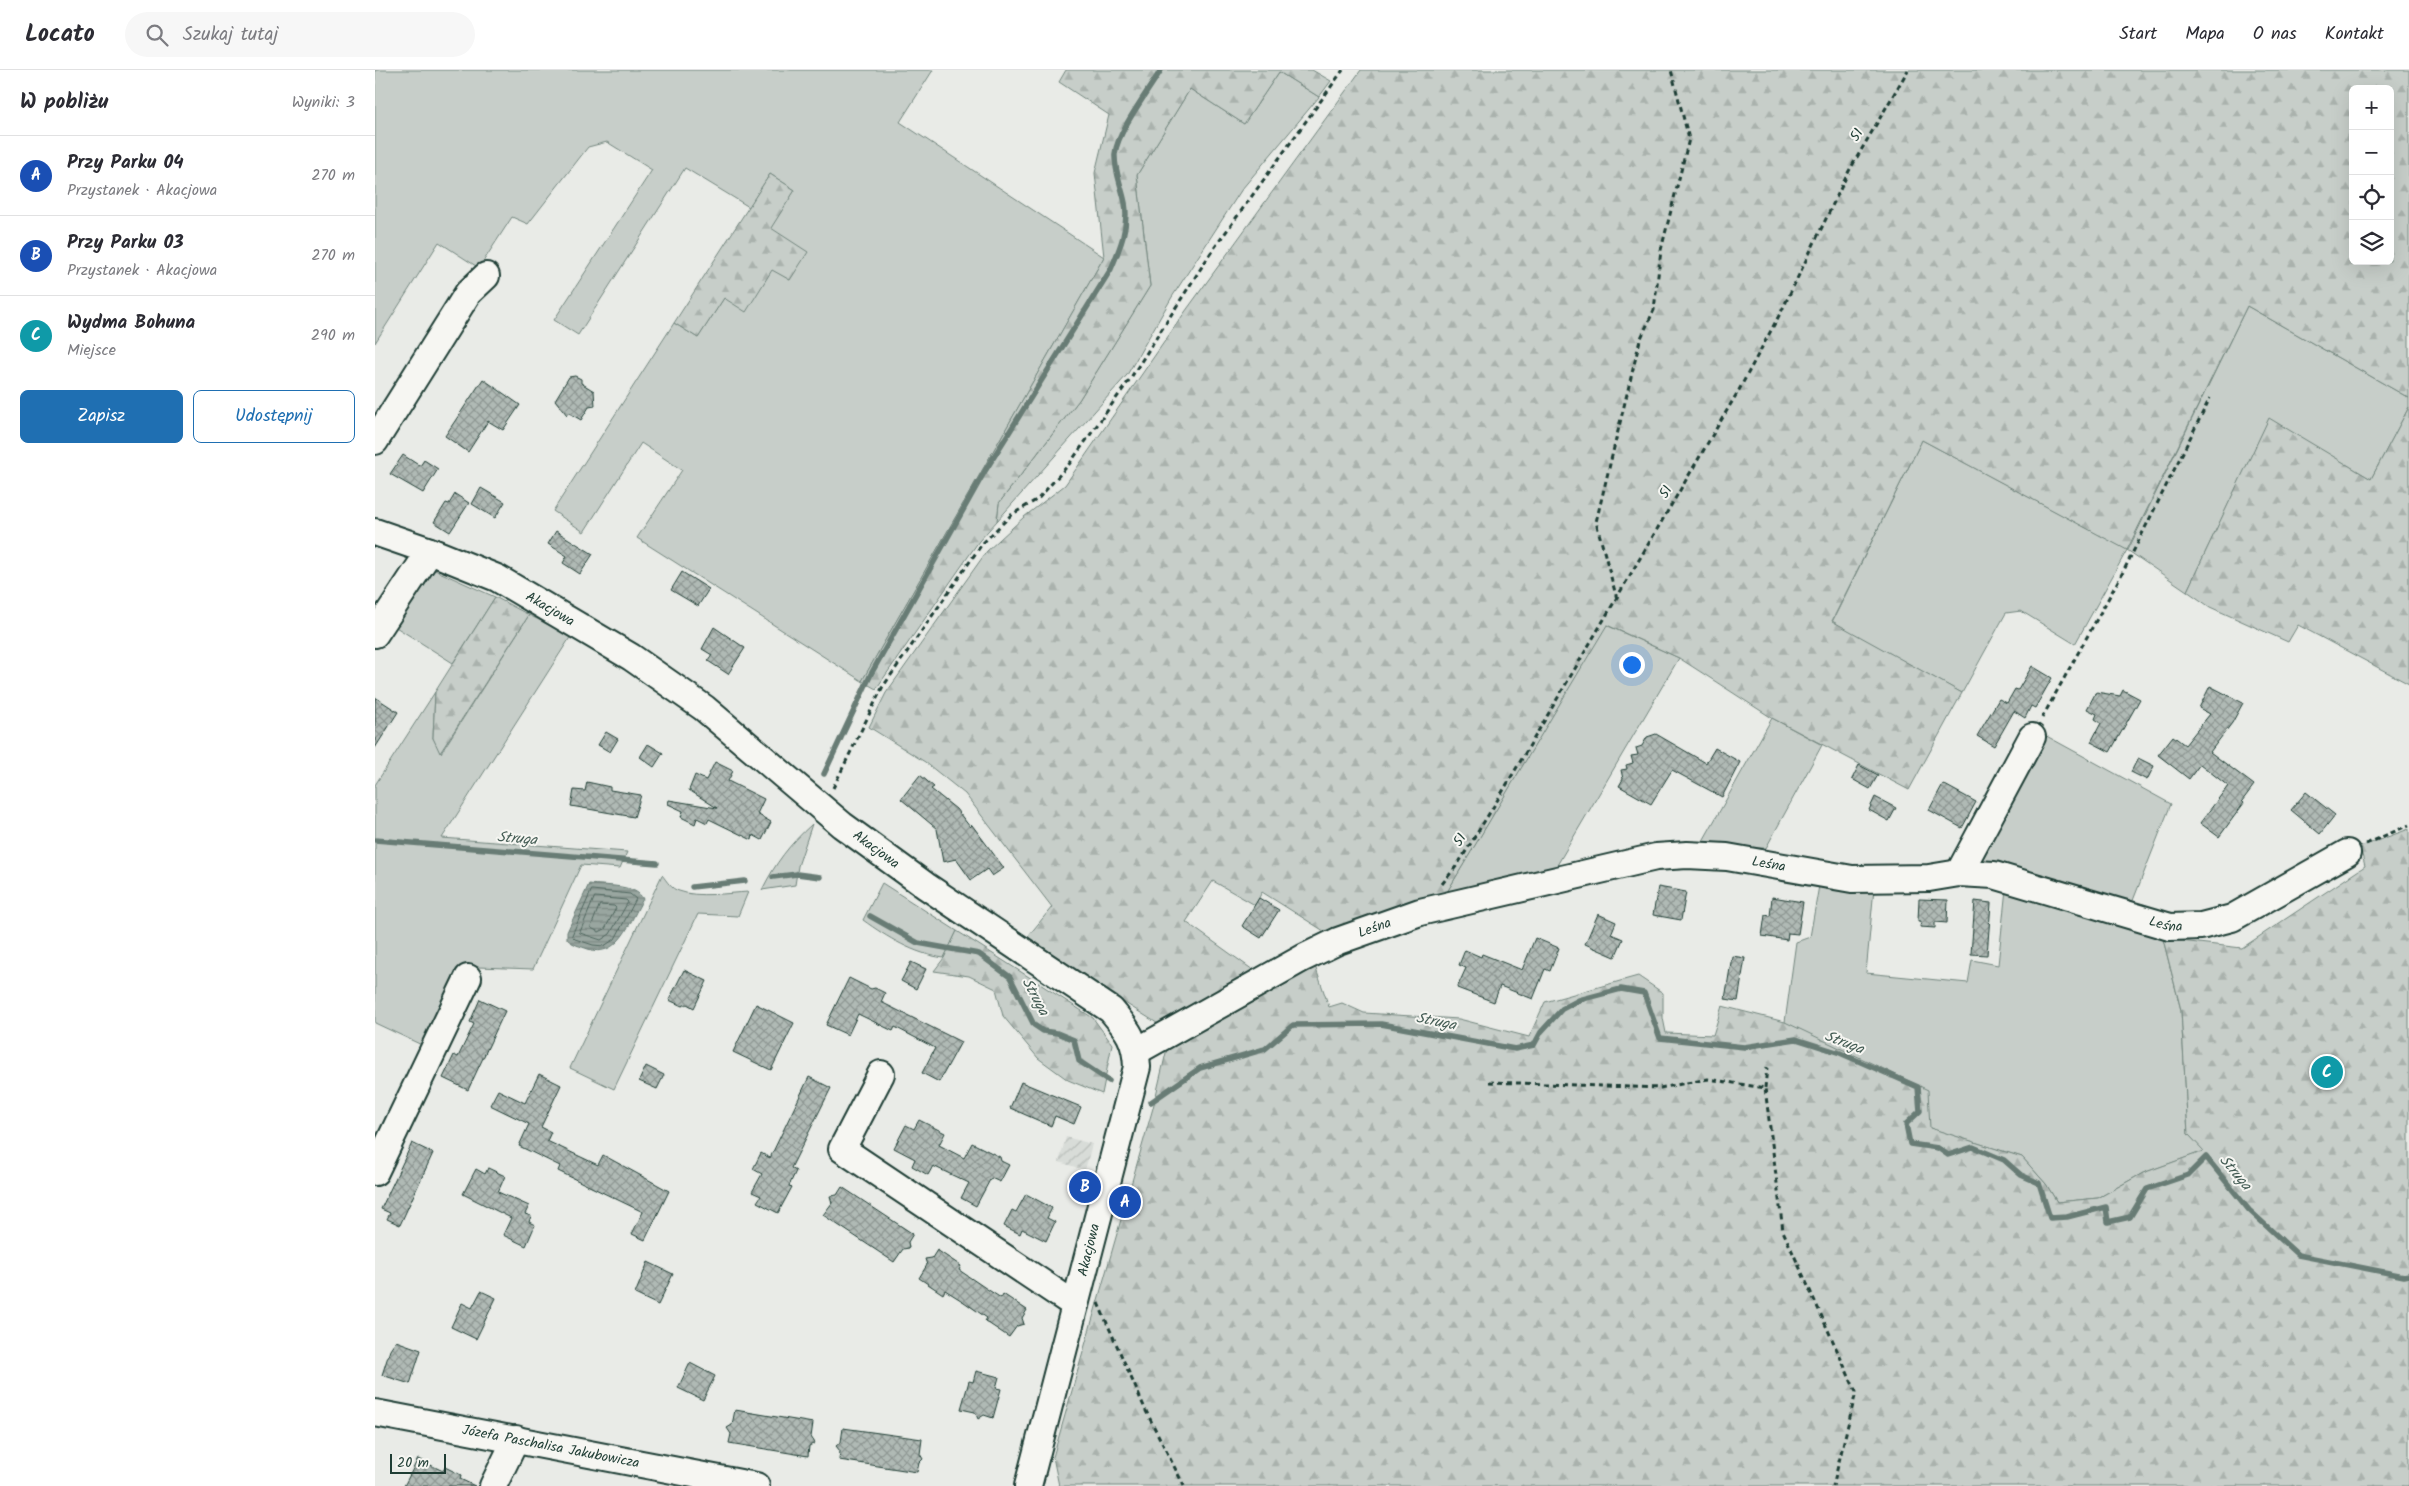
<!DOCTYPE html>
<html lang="pl">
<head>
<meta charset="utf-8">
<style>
	body { margin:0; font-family:Kalam,sans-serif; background:#f7f7f7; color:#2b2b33 }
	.controls { position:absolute; right:15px; top:15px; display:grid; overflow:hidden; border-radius:8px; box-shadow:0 5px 20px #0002 }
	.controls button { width:45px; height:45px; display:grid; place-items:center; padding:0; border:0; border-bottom:1px solid #e1e1e2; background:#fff; color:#2b2b33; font:25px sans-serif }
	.scale { position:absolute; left:15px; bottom:12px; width:56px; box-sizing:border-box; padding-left:5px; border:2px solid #1f3d34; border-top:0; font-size:14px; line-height:18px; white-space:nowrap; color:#1f3d34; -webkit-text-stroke:4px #f6f6f2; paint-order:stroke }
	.you { position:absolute; left:1256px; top:594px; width:18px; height:18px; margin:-12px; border:4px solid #fff; border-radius:50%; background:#1a73e8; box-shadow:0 0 0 8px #1a73e833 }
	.badge { display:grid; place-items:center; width:32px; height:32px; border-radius:50%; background:#1f6fb2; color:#fff; font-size:16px; font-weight:700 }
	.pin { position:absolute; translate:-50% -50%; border:2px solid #fff; box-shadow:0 1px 5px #0006 }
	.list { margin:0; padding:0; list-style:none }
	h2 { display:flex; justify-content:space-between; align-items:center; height:65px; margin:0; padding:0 20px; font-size:21px }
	h2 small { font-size:16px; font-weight:400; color:#7c7c81 }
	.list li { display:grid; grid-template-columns:32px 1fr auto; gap:15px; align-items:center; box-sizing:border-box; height:80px; padding:0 20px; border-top:1px solid #e1e1e2 }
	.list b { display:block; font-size:19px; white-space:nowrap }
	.list p { margin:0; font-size:16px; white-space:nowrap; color:#7c7c81 }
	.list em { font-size:16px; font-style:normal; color:#7c7c81 }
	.actions { display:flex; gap:10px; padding:15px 20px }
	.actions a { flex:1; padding:11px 0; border:1px solid #1f6fb2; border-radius:8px; text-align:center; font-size:18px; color:#1f6fb2 }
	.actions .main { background:#1f6fb2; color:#fff }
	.icon { flex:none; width:28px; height:28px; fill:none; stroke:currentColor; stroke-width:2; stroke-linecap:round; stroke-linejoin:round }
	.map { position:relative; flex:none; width:2034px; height:1416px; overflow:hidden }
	header { display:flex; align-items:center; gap:30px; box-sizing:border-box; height:70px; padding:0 25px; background:#fff; border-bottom:1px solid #e1e1e2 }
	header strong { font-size:24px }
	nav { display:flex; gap:28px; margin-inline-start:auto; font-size:18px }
	.search { width:350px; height:45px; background:#f7f7f7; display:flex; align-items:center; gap:12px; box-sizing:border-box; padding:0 18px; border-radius:28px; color:#7c7c81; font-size:19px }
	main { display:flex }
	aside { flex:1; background:#fff }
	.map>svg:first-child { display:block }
	.industrial { fill:url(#industrial-furrows) }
	.green { fill:#c7cec9; stroke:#73867e }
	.forest { fill:url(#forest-firs); stroke:#73867e; fill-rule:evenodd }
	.water { fill:url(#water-rules); stroke:#687c75 }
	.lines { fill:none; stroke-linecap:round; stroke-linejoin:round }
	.shore { stroke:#50675f; stroke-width:1 }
	.stream { stroke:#687c75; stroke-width:5.5 }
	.building { fill:url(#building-cross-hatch); stroke:#1f3d34 }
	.minor-casing { stroke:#1f3d34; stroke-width:30 }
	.path { stroke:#1f3d34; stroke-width:3; stroke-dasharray:5 4; stroke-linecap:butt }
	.minor { stroke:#f6f6f2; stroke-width:26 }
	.labels { text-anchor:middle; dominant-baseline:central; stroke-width:4; stroke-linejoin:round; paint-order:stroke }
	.street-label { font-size:14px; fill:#1f3d34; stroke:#f6f6f2 }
	.water-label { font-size:15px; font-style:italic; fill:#445c54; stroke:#f6f6f2 }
</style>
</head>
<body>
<header>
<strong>Locato</strong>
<div class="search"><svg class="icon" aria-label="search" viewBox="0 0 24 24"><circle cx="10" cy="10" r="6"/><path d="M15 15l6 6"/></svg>Szukaj tutaj</div>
<nav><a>Start</a><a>Mapa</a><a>O nas</a><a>Kontakt</a></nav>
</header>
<main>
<aside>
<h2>W pobliżu<small>Wyniki: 3</small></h2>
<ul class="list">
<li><span class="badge" style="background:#1a4fb4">A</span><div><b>Przy Parku 04</b><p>Przystanek · Akacjowa</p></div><em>270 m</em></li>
<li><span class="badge" style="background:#1a4fb4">B</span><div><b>Przy Parku 03</b><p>Przystanek · Akacjowa</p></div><em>270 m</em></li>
<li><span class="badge" style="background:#0f9aa8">C</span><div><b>Wydma Bohuna</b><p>Miejsce</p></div><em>290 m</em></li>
</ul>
<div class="actions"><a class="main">Zapisz</a><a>Udostępnij</a></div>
</aside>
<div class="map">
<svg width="2034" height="1416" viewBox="0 0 2034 1416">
	<defs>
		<pattern id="industrial-furrows" width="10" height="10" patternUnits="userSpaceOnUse" patternTransform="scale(1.25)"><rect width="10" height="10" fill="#d8dcd8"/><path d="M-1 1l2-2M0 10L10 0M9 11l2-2" fill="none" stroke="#b9beba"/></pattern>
		<pattern id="forest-firs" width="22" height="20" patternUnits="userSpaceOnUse" patternTransform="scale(1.25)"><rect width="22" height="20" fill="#c7cec9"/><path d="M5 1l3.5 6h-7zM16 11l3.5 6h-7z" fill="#aab2ad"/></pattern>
		<pattern id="water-rules" width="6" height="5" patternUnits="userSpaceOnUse" patternTransform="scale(1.25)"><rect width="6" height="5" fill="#99a6a0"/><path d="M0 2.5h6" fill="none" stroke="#7c8883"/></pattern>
		<pattern id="building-cross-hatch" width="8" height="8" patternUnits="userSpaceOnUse" patternTransform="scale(1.25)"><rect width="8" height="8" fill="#b0bab5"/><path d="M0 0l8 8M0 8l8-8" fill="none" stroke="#8f9894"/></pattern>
	</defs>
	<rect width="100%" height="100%" fill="#e9ebe7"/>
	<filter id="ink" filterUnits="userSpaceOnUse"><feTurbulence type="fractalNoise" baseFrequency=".02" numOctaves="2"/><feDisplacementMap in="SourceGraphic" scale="10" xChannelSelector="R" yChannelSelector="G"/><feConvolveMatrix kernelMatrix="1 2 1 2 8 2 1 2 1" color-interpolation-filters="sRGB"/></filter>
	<g filter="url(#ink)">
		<!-- industrial -->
		<path class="industrial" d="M691 1067 717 1074 710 1100 684 1092Z"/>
		<!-- green -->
		<path class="green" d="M0 0H558L525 52 729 187 487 611 262 468 307 400 266 373 209 462 178 441 299 253 323 268 349 228 397 199 415 210 395 158 420 120 395 104 374 137 310 98 203 265 179 250 277 100 232 72 213 77 153 154 137 147 104 198 64 172 0 273Z
			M904 2 944 27 867 119 797 227 752 305 622 451 624 433 704 330 775 216 762 105 815 19 869 54Z
			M1872 236 2034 328V337L1996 409 1894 349 1812 521 1752 480 1700 574 1646 541 1631 543 1587 623 1457 552 1547 370 1753 480Z
			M53 497 120 527 78 593 16 554Z
			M154 545 196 566 67 768 252 782 245 798 206 795 158 899 103 897 91 893 51 977 0 953V715L60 622 58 668 66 683Z
			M1231 555 1304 588 1178 802 1069 827Z
			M1397 648 1447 675 1391 778H1324Z
			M1666 663 1796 734 1757 833 1599 787Z
			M437 754 423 796 420 815 387 820C401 792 414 775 437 754Z
			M287 805C292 811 296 819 304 821 322 828 354 823 373 822L363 846 323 844 239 1019 195 998Z
			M1445 810 1499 818 1491 903 1593 913 1597 890 1623 895 1631 819 1698 835 1788 869 1806 940 1813 1064 1830 1081 1768 1103 1723 1128 1682 1132 1671 1114 1647 1087 1554 1058 1410 952 1421 872 1435 867Z
			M507 813 582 861 569 888C539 884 513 868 488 850Z"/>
		<!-- forest -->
		<path class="forest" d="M691 0H937L956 11 944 27 904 2 869 54 815 19 762 105 775 216 704 330 624 433 622 451 604 471 501 619 487 611 729 187 720 103 734 45 684 12Z
			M986 0H2034V328L1872 236 1752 480 1547 370 1457 551 1587 623 1534 720 1397 648 1304 588 1232 555 1069 827 960 868 887 822 880 835 838 811 811 852 885 905 785 955 650 870 677 837 590 724 550 692 494 657 511 623 612 481 649 447 690 415 810 242ZM1978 19H2015V191H1978Z
			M395 104 420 120 396 158 433 182 415 210 397 200 371 242 349 228 323 268 299 253Z
			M2034 337V614L1923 555 1913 572 1835 537 1812 521 1894 348 1996 409Z
			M120 527 154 545 65 683 58 668 60 622Z
			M2034 759V1416H684L678 1387 778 1038 794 970 938 890 954 937 967 933 989 943 1084 949 1154 967 1170 932 1263 906 1288 923V948L1291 963 1338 965 1347 936 1410 952 1553 1020 1555 1058 1647 1087 1671 1114 1682 1132 1723 1128 1768 1103 1829 1081 1813 1064 1806 940 1788 869 1867 878 1990 796 1985 777Z
			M582 861 718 948 737 974 727 1024 693 1010 663 988 628 946 621 919 594 906 559 901 569 888Z"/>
		<!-- water -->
		<path class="water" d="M214 814C229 816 261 814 268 829 255 851 244 889 213 879 205 876 198 875 192 869V862Z"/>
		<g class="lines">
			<!-- shore -->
			<path class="shore" d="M217 820 255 824 261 829 240 869 229 876 218 875 200 869 197 866Z
				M220 827 251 830 253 832 235 864 226 870 205 863Z
				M225 835 239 836 241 838 230 859 224 862 216 858Z"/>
			<!-- stream -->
			<path class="stream" d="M449 704 496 604 610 401 736 199C745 178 754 157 750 133 747 117 739 100 740 84 742 62 774 20 786 0
				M0 770 282 793
				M398 807 422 804 445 807
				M317 817 370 811
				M495 846 543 873 604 884 635 907 659 955 668 961 682 963 699 970 704 991 734 1011
				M776 1032 825 998 890 979 918 955 1006 954 1140 979 1159 975 1166 962 1187 939 1204 930 1246 919 1269 923 1285 968 1369 977 1421 969 1465 983 1543 1017 1545 1041 1531 1054 1535 1074 1563 1078 1573 1085 1598 1077 1629 1090 1646 1105 1664 1113 1675 1148 1692 1147 1731 1137 1733 1152 1755 1147 1772 1119 1813 1105 1831 1087 1874 1140 1923 1185 2029 1206 2034 1205"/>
		</g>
		<!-- building -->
		<path class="building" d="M200 306 206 309V313L219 321 220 336 214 337 206 350 194 343 192 345 180 330 194 307Z
			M108 309 145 335 128 360 113 351 93 382 70 366Z
			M28 385 45 396 49 390 63 399 48 423 15 404Z
			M106 418 130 432 120 448 97 434Z
			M80 424 94 433 75 462 59 452 71 433 74 434Z
			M181 461 218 484 205 504 188 493 192 486 173 474Z
			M307 502 334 519 323 536 296 520Z
			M339 557 370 578 353 604 333 591 337 585 327 579Z
			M1657 596 1677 608 1660 638 1656 636 1650 648 1639 641 1619 676 1602 666 1624 629 1632 633 1640 619 1643 620Z
			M1835 616 1868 633 1857 653 1835 682 1879 715 1867 731 1869 733 1844 767 1825 753 1853 716 1825 694 1814 709 1783 685 1798 666 1810 675 1835 644 1824 638Z
			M1748 620 1765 629 1735 682 1716 672 1726 653 1720 649 1722 644 1712 639 1721 622 1745 626Z
			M0 627 23 642 0 678Z
			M231 662 243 669 235 682 223 675Z
			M1281 664 1331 693 1340 678 1365 692 1347 727 1297 700 1276 734 1244 716 1248 709 1246 700 1252 699 1251 695 1258 693 1256 686 1263 685 1261 678 1267 676 1272 667Z
			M273 674 288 683 279 697 265 687Z
			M1763 688 1779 696 1772 710 1756 702Z
			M340 692 358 701 353 711 389 729 382 744 396 752 387 770 378 765 377 770 334 749 332 753 322 748 320 754 306 747 308 741 293 734 294 730 342 738 314 720 320 705 331 710Z
			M1484 695 1503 705 1495 719 1477 709Z
			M545 705 559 717 556 719 581 739 595 757 597 755 629 798 617 806 612 799 596 810 581 789 568 792 562 759 526 729Z
			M212 712 235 717V720L266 725 259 747 196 736 199 720 210 721Z
			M1568 714 1601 732 1587 758 1554 740Z
			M1931 722 1960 745 1945 764 1916 740Z
			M1500 727 1521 738 1514 751 1494 740Z
			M1283 817 1311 822 1306 850 1278 845Z
			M1397 827 1428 832 1423 864 1413 863 1412 870 1387 866 1390 845 1395 846Z
			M884 828 904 840 886 868 867 856Z
			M1544 829 1573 830 1572 853 1560 852V858L1545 857 1546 851H1543Z
			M1600 831 1616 833 1612 885 1596 884Z
			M1223 844 1241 852 1236 864 1248 869 1240 887 1210 874Z
			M1160 868 1184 878 1175 901 1170 899 1158 929 1125 916 1119 932 1082 918 1091 898 1084 895 1090 880 1106 887 1107 884 1147 900Z
			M1357 886 1370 888 1363 931 1350 929Z
			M536 892 551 899 541 919 526 911Z
			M309 900 332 911 319 938 312 934 307 936 294 930Z
			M474 908 496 919 500 918 510 923 506 932 586 972 564 1012 547 1003 560 978 520 957 518 961 483 944 473 965 451 955Z
			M105 929 130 941 93 1020 68 1008 79 985 83 987 99 954 95 952Z
			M381 934 419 953 396 1000 358 982Z
			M271 996 289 1005 282 1019 264 1011Z
			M164 1004 186 1015 166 1057 176 1062 172 1071 223 1095 228 1085 294 1121 270 1170 257 1164 268 1142 183 1101 185 1096 144 1076 154 1054 115 1035 123 1020 150 1033Z
			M434 1007 456 1018 416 1098 421 1101 414 1116 417 1117 403 1143 382 1132 386 1126 377 1122 387 1104 378 1099 386 1083 395 1088Z
			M646 1012 706 1037 699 1054 680 1046 676 1056 635 1038Z
			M544 1050 570 1063 564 1075 589 1088 597 1073 625 1087 626 1091 634 1095 625 1112 616 1108 601 1136 586 1128 594 1113 558 1096 553 1105 537 1096 540 1089 519 1078 531 1055 539 1059Z
			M37 1073 58 1083 25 1155 12 1149 15 1143 6 1139Z
			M113 1098 130 1106 123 1122 154 1136 150 1144 156 1146 154 1152 160 1155 151 1176 128 1165 136 1148 88 1124 101 1099 110 1104Z
			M467 1117 538 1164 533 1172 534 1178 528 1179 519 1192 448 1145 457 1133 455 1126 462 1125Z
			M651 1124 677 1138 672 1148 680 1152 671 1171 647 1159 645 1164 629 1156 637 1140 641 1142Z
			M562 1180 586 1196 584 1200 612 1219 626 1228 628 1224 652 1240 647 1248 649 1254 642 1256 634 1267 610 1251 612 1248 589 1232 570 1220 568 1224 544 1208 552 1195 550 1189 557 1188Z
			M273 1192 298 1204 283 1235 260 1224Z
			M106 1221 121 1228 101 1269 76 1257 87 1233 97 1238Z
			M21 1271 46 1280 35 1314 7 1305 15 1280Z
			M315 1293 340 1306 328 1330 303 1318Z
			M601 1301 624 1307 621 1318 626 1319 618 1348 609 1345 603 1349 600 1342 586 1339 594 1311 598 1312Z
			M360 1340 438 1353 436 1367 440 1373 434 1376 433 1386 354 1373 356 1364 352 1358 357 1355Z
			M468 1358 547 1369 545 1384 548 1389 544 1393 542 1402 464 1390 465 1381 461 1376 466 1372Z
			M43 1389 68 1401 70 1397 86 1405 85 1409 100 1416H29Z"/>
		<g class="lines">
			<!-- minor casing -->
			<g class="minor-casing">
				<g id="minor">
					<path d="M0 371 93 223 111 206"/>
					<path id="s1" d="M0 462 55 481 122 508 256 587 329 638 467 755 551 816 736 940C753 960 761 970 762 997L653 1416"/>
					<path d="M0 564 55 481"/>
					<path d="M1584 803 1657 667"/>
					<path id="s2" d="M762 981 928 888 963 871 1045 842 1281 787 1312 785 1352 787 1477 809 1554 808 1584 803 1619 805 1795 857 1826 856 1857 848 1972 783"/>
					<path d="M506 1004 467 1079 700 1235"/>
					<path d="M0 1102 93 908"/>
					<path id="s3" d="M0 1343 381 1416"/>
					<path d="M118 1416 141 1369"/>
				</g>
			</g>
			<!-- path -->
			<path class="path" d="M1242 529 1221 452 1265 270 1279 240 1286 180 1314 69 1296 0
				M1667 648 1748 502 1835 328
				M458 718 507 618 607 474 636 445 663 429 695 393 755 309 835 184 968 0
				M1991 774 2034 755
				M1067 814 1083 794 1125 726 1364 320 1407 240 1474 101 1533 0
				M1114 1012 1285 1018 1333 1009 1390 1018 1408 1161 1481 1322 1458 1416
				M1390 1018 1392 997
				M723 1233 771 1341 809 1416"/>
			<!-- minor -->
			<use href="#minor" class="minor"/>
		</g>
	</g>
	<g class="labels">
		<!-- street labels -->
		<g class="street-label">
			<text transform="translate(1482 65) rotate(-59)">51</text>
			<text transform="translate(1291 422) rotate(-60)">51</text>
			<text stroke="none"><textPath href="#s1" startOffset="192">Akacjowa</textPath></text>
			<text transform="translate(1085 770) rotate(-58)">51</text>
			<text stroke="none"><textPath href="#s1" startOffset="598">Akacjowa</textPath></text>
			<text stroke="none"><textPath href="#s2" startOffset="672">Leśna</textPath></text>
			<text stroke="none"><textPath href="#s2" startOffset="1078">Leśna</textPath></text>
			<text stroke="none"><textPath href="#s2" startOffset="268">Leśna</textPath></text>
			<text transform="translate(714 1180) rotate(-76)">Akacjowa</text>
			<text stroke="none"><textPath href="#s3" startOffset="179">Józefa Paschalisa Jakubowicza</textPath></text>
		</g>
		<!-- water labels -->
		<g class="water-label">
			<text transform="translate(142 769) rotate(5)">Struga</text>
			<text transform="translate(660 927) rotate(62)">Struga</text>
			<text transform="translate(1061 952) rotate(11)">Struga</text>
			<text transform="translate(1469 973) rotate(21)">Struga</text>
			<text transform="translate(1860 1103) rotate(50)">Struga</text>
		</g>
	</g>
</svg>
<div class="controls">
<button>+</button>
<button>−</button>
<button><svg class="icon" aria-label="locate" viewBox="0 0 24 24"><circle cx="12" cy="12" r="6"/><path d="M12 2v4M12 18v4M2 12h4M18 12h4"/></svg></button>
<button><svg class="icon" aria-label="layers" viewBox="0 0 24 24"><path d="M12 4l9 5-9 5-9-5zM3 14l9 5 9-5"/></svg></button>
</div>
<div class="scale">20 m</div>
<div class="you"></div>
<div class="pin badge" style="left:750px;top:1132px;background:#1a4fb4">A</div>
<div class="pin badge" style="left:710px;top:1117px;background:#1a4fb4">B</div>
<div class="pin badge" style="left:1952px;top:1002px;background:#0f9aa8">C</div>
</div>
</main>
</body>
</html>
